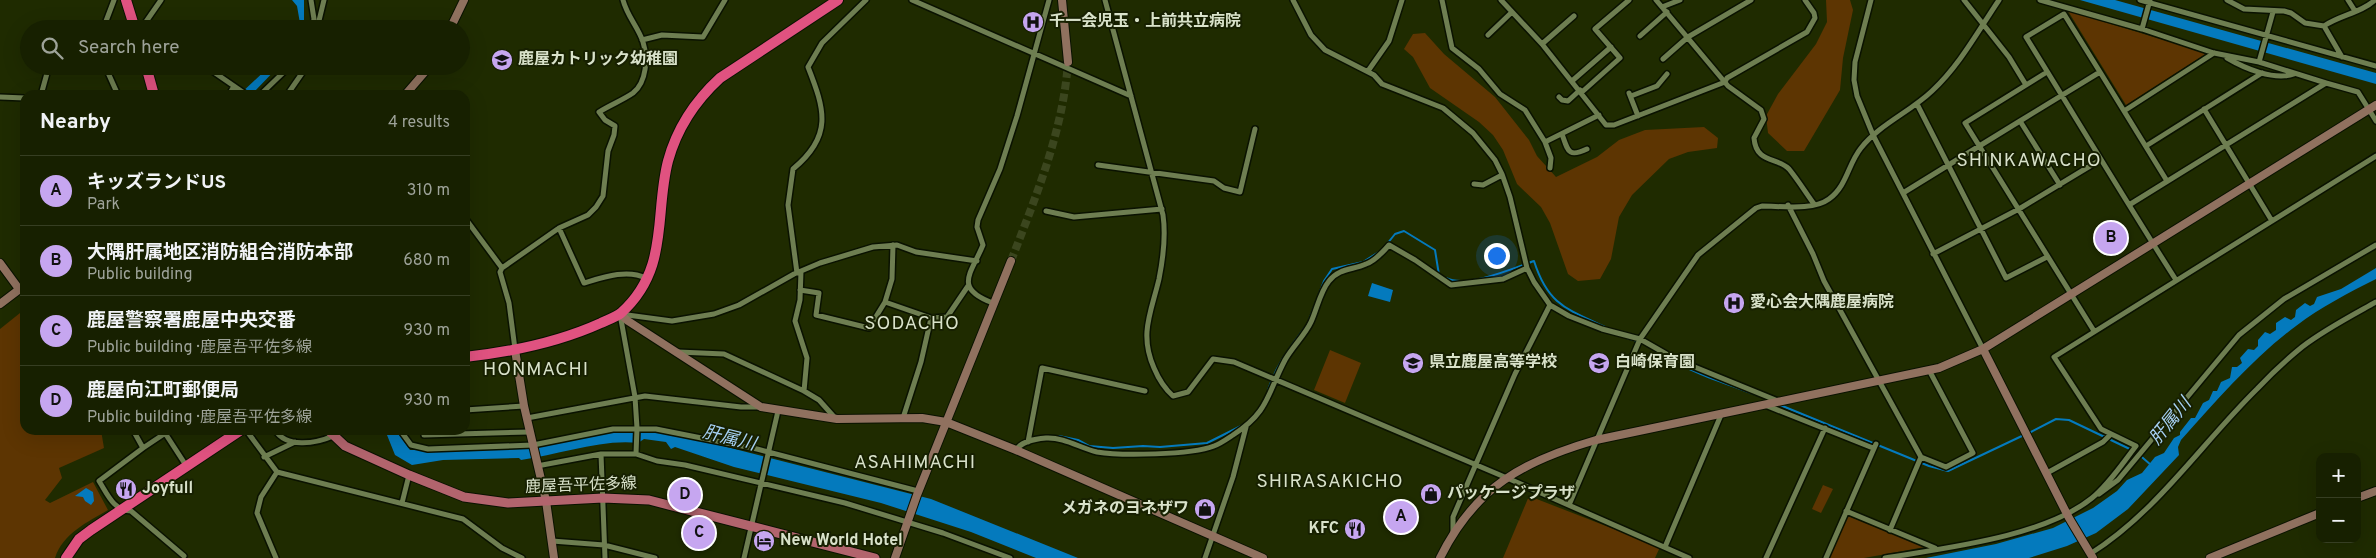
<!DOCTYPE html>
<html lang="en">
<head>
<meta charset="utf-8">
<style>
	body { margin:0; font-family:Overpass,"Noto Sans JP",sans-serif; background:#20280a; color:#f1f3f6 }
	.controls { position:absolute; right:15px; bottom:15px; display:grid; overflow:hidden; border-radius:10px; box-shadow:0 5px 20px #0002 }
	.controls button { width:45px; height:45px; display:grid; place-items:center; padding:0; border:0; border-bottom:1px solid #363e22; background:#172000; color:#f1f3f6; font:25px sans-serif }
	.you { position:absolute; left:1496px; top:255px; width:18px; height:18px; margin:-12px; border:4px solid #fff; border-radius:50%; background:#1a73e8; box-shadow:0 0 0 8px #1a73e833 }
	.badge { display:grid; place-items:center; width:32px; height:32px; border-radius:50%; background:#c6a6f0; color:#111; font-size:16px; font-weight:700 }
	.pin { position:absolute; translate:-50% -50%; border:2px solid #fff; box-shadow:0 1px 5px #0006 }
	.list { margin:0; padding:0; list-style:none }
	h2 { display:flex; justify-content:space-between; align-items:center; height:65px; margin:0; padding:0 20px; font-size:21px }
	h2 small { font-size:16px; font-weight:400; color:#9ea399 }
	.list li { display:grid; grid-template-columns:32px 1fr auto; gap:15px; align-items:center; box-sizing:border-box; height:70px; padding:0 20px; border-top:1px solid #363e22 }
	.list b { display:block; font-size:19px; white-space:nowrap }
	.list p { margin:0; font-size:16px; white-space:nowrap; color:#9ea399 }
	.list em { font-size:16px; font-style:normal; color:#9ea399 }
	.icon { flex:none; width:28px; height:28px; fill:none; stroke:currentColor; stroke-width:2; stroke-linecap:round; stroke-linejoin:round }
	.map { position:relative; flex:none; width:2376px; height:558px; overflow:hidden }
	.search { position:absolute; background:#172000; box-shadow:0 5px 20px #0002; left:20px; top:20px; width:450px; height:55px; display:flex; align-items:center; gap:12px; box-sizing:border-box; padding:0 18px; border-radius:28px; color:#9ea399; font-size:19px }
	.panel { position:absolute; background:#172000; box-shadow:0 5px 20px #0002; left:20px; top:90px; width:450px; height:345px; border-radius:15px }
	.map>svg:first-child { display:block }
	.green { fill:#5d3502 }
	.water { fill:#047abd }
	.lines { fill:none; stroke-linecap:round; stroke-linejoin:round }
	.stream { stroke:#047abd; stroke-width:2 }
	.secondary-tunnel { stroke:#3b461e; stroke-width:8; stroke-dasharray:8 4; stroke-linecap:butt }
	.street-casing { stroke:#0a1200; stroke-width:8 }
	.secondary-casing { stroke:#0a1200; stroke-width:10 }
	.primary-casing { stroke:#0a1200; stroke-width:11 }
	.highway-casing { stroke:#0a1200; stroke-width:12 }
	.street { stroke:#6e7e51; stroke-width:5 }
	.secondary { stroke:#90715f; stroke-width:8 }
	.primary { stroke:#b2646d; stroke-width:9 }
	.highway { stroke:#e05280; stroke-width:10 }
	.labels { text-anchor:middle; dominant-baseline:central; stroke-width:4; stroke-linejoin:round; paint-order:stroke }
	.poi-label { font-size:16px; font-weight:bold; fill:#d9e2ca; stroke:#172001; text-anchor:start }
	.street-label { font-size:16px; fill:#d9e2ca; stroke:#172001 }
	.water-label { font-size:18px; font-style:italic; fill:#a6d0f3; stroke:#172001 }
	.quarter-label { font-size:19px; letter-spacing:1px; fill:#d9e2ca; stroke:#172001 }
</style>
</head>
<body>
<div class="map">
<svg width="2376" height="558" viewBox="0 0 2376 558">
	<rect width="100%" height="100%" fill="#1f2b00"/>
	<!-- green -->
	<path class="green" d="M1826 0H1850L1853 10 1843 58 1840 90 1804 151H1787L1768 133 1766 116 1778 94 1816 44 1827 22Z
		M2068 11 2207 53 2126 105Z
		M1425 33 1444 54 1495 97 1529 140 1537 156 1556 177 1597 157 1619 140 1645 130 1704 127 1718 138 1717 148 1688 152 1669 159 1632 195 1619 217 1611 259 1600 279 1578 281 1568 274 1550 223 1541 207 1517 184 1503 150 1493 135 1479 122 1430 88 1413 57 1404 49 1413 34Z
		M25 309V430H101L104 448 59 468 62 478 45 500 50 503 93 482 108 510C88 522 63 533 55 558H0V329Z
		M1330 350 1361 363 1345 403 1314 390Z
		M1823 485 1833 489 1821 513 1812 509Z
		M1529 496 1660 547 1655 558H1503Z
		M1846 515 1925 547 1864 558H1829Z"/>
	<!-- water -->
	<path class="water" d="M292 0H304V29H301L297 6Z
		M2080 0H2115L2376 73V84Z
		M270 66H279L251 95H239Z
		M2376 268V279C2348 293 2321 307 2296 326 2254 357 2217 400 2181 440L2178 447 2179 455 2128 509 2096 533 2067 546 2029 558H1926L1996 544 2053 528 2093 508 2117 491 2127 480 2142 473 2155 457 2164 453 2174 438 2180 435V432L2191 418H2195L2203 403 2209 400 2213 391H2217L2221 382 2230 378 2232 367H2237L2242 363 2240 358 2248 349 2254 350 2258 346V340L2265 332 2270 334 2276 330V323L2285 317 2291 320 2295 317 2296 310 2305 303 2310 306 2314 304 2317 297 2341 289Z
		M1372 283 1393 290 1390 302 1368 296Z
		M385 430H396L410 450 524 449 612 431H654L688 437 931 499 1078 558H1036L971 532 881 503 734 467 675 447 671 449 666 442 644 439 638 443C600 439 559 455 521 460L519 458 443 460 412 465 395 455Z
		M86 488 93 492 94 501 91 505 85 501 83 497 75 496Z"/>
	<g class="lines">
		<!-- stream -->
		<path class="stream" d="M1387 244 1395 234 1404 231 1435 250 1439 275
			M1446 278C1466 289 1514 268 1534 261 1548 305 1567 309 1605 327
			M1309 320 1324 281 1332 269 1363 262 1382 250
			M1627 338 1637 341
			M1661 354C1691 373 1727 384 1760 396
			M1268 390C1278 362 1288 350 1306 326
			M1780 405 1929 466 1948 471 2024 435
			M2029 433 2056 419 2069 420 2136 452 2151 465
			M1059 436 1078 440 1089 446 1113 448 1143 446 1160 447 1207 443 1245 424"/>
		<!-- secondary-tunnel -->
		<path class="secondary-tunnel" d="M1011 261C1036 196 1063 132 1068 62"/>
		<!-- street casing -->
		<g class="street-casing">
			<path id="street" d="M311 0 314 19 312 29
				M912 0 1131 96
				M1105 0 1163 215C1166 236 1163 259 1159 279 1151 313 1139 334 1154 368 1159 380 1164 388 1173 396L1188 392 1213 359 1234 362 1507 478 1689 558
				M1293 0 1311 35 1325 50 1374 75 1382 84 1443 108 1473 133 1495 160 1502 174 1510 197 1527 268 1534 282 1550 305 1569 316 1602 329 1640 339 1675 359 1778 401
				M1442 0 1452 48 1479 69 1500 94 1525 110 1545 142 1551 158 1550 168
				M1501 0 1542 44 1606 125H1614L1725 82 1727 78 1807 32 1815 18 1814 13 1805 0
				M1656 0 1728 86 1761 110 1764 119 1754 138C1756 164 1778 157 1789 169 1798 180 1806 193 1814 204
				M1871 0 1855 62 1854 80 1857 96 1873 135 1983 349
				M1964 0 2009 57 2026 85
				M2040 0 2142 29 2214 53 2259 62 2326 83
				M2140 0 2376 66
				M2227 0 2244 9 2284 11 2291 13 2305 23 2324 26C2340 15 2361 13 2375 0
				M2348 0 2355 11
				M1662 7 1680 0
				M143 26 161 0
				M2324 26 2342 57
				M103 29 114 0
				M317 29 324 0
				M2142 29 2150 0
				M1488 35 1512 12
				M1640 36 1667 12
				M642 40 662 35 703 37 725 0
				M1542 44 1574 16
				M2227 58C2244 68 2274 81 2294 74
				M1663 59 1688 37 1751 0
				M2259 62 2273 12
				M105 66 118 95
				M205 66 247 95
				M1368 71 1389 41 1402 0
				M2047 72 1965 123 2094 331
				M2100 72 2167 181
				M1572 81 1611 47
				M1582 92 1620 58 1595 29 1629 0
				M1629 93 1638 116
				M41 95 49 66
				M229 95 234 86
				M260 95 290 66
				M287 95 307 66
				M1631 96 1657 86 1667 74
				M0 97 25 98
				M1559 97 1562 100 1568 101 1580 90
				M1917 104 2006 278 2047 257
				M2204 109 2272 221
				M2124 111 2214 53
				M2020 121 2100 72 2064 14 2026 37C2076 118 2125 200 2176 280
				M1562 134C1568 151 1568 158 1587 149
				M1545 142 1599 115
				M2146 146 2262 73
				M1098 165 1214 181 1224 188 1240 192 1255 129
				M1474 184 1483 185 1502 175
				M1903 193 2020 121 2060 185
				M1788 205 1813 254 1824 281 1921 457 1890 530
				M2129 205 2326 83 2358 92 2376 121
				M1046 211 1074 217 1162 209
				M465 218 502 268 500 272 509 303 515 349
				M559 228 584 283C604 277 627 269 646 278
				M1933 254 2019 209 2100 160
				M502 268 559 228 588 215 596 207 603 196 608 151 614 135 615 126 605 120 599 112C610 105 623 100 633 93 647 82 648 57 643 42 638 27 627 16 623 0
				M801 271 800 300 795 321 807 358 804 391
				M797 273 788 205 793 169C833 136 825 110 808 67L822 43 866 0
				M800 290 819 293 816 315 869 328 885 302 931 318 947 317 968 286
				M885 302 892 279 893 245
				M993 303C953 288 971 274 983 245L977 227 978 220 1000 169 1017 116 1049 0
				M678 352 724 354 804 391 819 400 836 419
				M1765 405 1873 448
				M465 410 524 406
				M527 418 645 396 741 407H759
				M903 418 921 362 931 318
				M133 430 143 448 99 481C108 495 113 510 131 511L184 556
				M163 430 187 467
				M246 430 277 472 463 519 502 548 522 558
				M275 430C286 448 315 444 333 436
				M400 430 411 445 428 449 533 445 613 429H656L757 449 918 491
				M424 430V435L530 432
				M1028 442 1042 368 1145 391
				M143 448 170 430
				M1016 450C1022 441 1035 439 1046 438 1064 437 1080 448 1097 452 1120 456 1191 455 1214 446 1220 444 1227 439 1233 435 1269 412 1267 394 1285 360 1293 346 1305 335 1311 322 1317 309 1320 292 1329 281 1339 268 1353 270 1366 264 1375 261 1383 252 1389 245L1415 260 1451 285 1503 279 1527 268
				M601 454 605 558
				M636 454 637 428 635 397 620 314 672 321 714 314 739 305 794 274 820 263 873 247 897 245 916 252 977 261
				M264 457 295 442
				M1921 457 1946 467 1973 453 1929 370
				M537 466 601 454H636L657 461 685 465 845 503 943 533 1010 558
				M2047 473 2103 442 2110 435
				M2099 494 2118 480 2239 335 2284 299 2376 245
				M402 503 409 475
				M1569 505 1640 339 1698 255 1756 208 1762 206C1781 206 1813 211 1829 199 1847 186 1848 164 1861 148 1880 124 1910 112 1932 91 1960 65 1978 31 1999 0
				M1846 511 1935 548
				M1453 535V517L1515 374 1550 305
				M552 541 604 545 655 558
				M1665 547 1721 415
				M2090 554C2157 512 2201 444 2257 389 2271 374 2286 360 2302 347 2324 330 2351 316 2376 302
				M276 558 257 513 261 497 277 472
				M744 558 778 411
				M1205 558 1233 477 1246 427
				M1766 558 1825 428
				M1826 558 1876 444
				M1885 558C1945 548 2044 537 2092 498 2109 484 2122 464 2136 446L2101 429 2054 357 2376 156"/>
		</g>
		<!-- secondary casing -->
		<g class="secondary-casing">
			<path id="secondary" d="M1062 0 1068 62
				M450 29 464 0
				M405 95 430 66
				M0 263 19 289
				M0 304 25 285
				M620 314 628 321 761 407 837 419 922 418 946 422 1016 450 1263 558
				M1983 349 2069 518 2093 558
				M515 350 524 406 546 501 554 558
				M2357 498 2376 491
				M895 558 917 495 1011 261
				M1440 558C1475 487 1523 461 1596 440L1939 368 1983 349 2376 105
				M2210 558 2320 513"/>
		</g>
		<!-- primary casing -->
		<g class="primary-casing">
			<path id="primary" d="M328 430 345 446 409 475 464 497 508 503 603 498 649 500 875 558"/>
		</g>
		<!-- highway casing -->
		<g class="highway-casing">
			<path id="highway" d="M126 0 135 29
				M146 66 154 95
				M465 357C511 352 559 342 601 323 607 320 616 317 621 313 670 269 654 215 668 161 677 128 695 101 720 78L838 0
				M66 558 79 539 91 530 241 430"/>
		</g>
		<!-- street -->
		<use href="#street" class="street"/>
		<!-- secondary -->
		<use href="#secondary" class="secondary"/>
		<!-- primary -->
		<use href="#primary" class="primary"/>
		<!-- highway -->
		<use href="#highway" class="highway"/>
	</g>
	<!-- icons -->
	<defs>
		<g id="hospital-disc" transform="scale(1.125)"><circle r="9.5" fill="#c6a6f0" stroke="#172001"/><path d="M-5-5h3v3.5h4V-5h3V5h-3V1.5h-4V5h-3Z" fill="#111"/></g>
		<g id="school-disc" transform="scale(1.125)"><circle r="9.5" fill="#c6a6f0" stroke="#172001"/><path d="M0-5L7-2L0 1L-7-2ZM-4 1L0 2.5L4 1V4Q0 6-4 4Z" fill="#111"/></g>
		<g id="restaurant-disc" transform="scale(1.125)"><circle r="9.5" fill="#c6a6f0" stroke="#172001"/><path d="M-5-6h1v4h1v-4h1v4h1v-4h1v5L-1.5 .5V6h-2V.5L-5-1ZM5-6V6H3V1.5H1.5Q1.5-4 5-6Z" fill="#111"/></g>
		<g id="shop-disc" transform="scale(1.125)"><circle r="9.5" fill="#c6a6f0" stroke="#172001"/><path d="M-5-2.5h2.3a2.7 3.5 0 0 1 5.4 0H5L5.5 6h-11ZM-1.5-2.5h3a1.5 2.3 0 0 0-3 0Z" fill="#111"/></g>
		<g id="hotel-disc" transform="scale(1.125)"><circle r="9.5" fill="#c6a6f0" stroke="#172001"/><path d="M-6-4.5h1.5V1H6V5H4.5V3h-9V5H-6ZM-4 0a1.8 1.8 0 1 1 3.6 0ZM.5 0V-2.5h3Q6-2.5 6 0Z" fill="#111"/></g>
	</defs>
	<g fill-rule="evenodd">
		<use href="#hospital-disc" x="1033" y="22"/>
		<use href="#school-disc" x="502" y="60"/>
		<use href="#hospital-disc" x="1734" y="303"/>
		<use href="#school-disc" x="1413" y="363"/>
		<use href="#school-disc" x="1599" y="363"/>
		<use href="#restaurant-disc" x="126" y="489"/>
		<use href="#shop-disc" x="1431" y="494"/>
		<use href="#shop-disc" x="1205" y="509"/>
		<use href="#restaurant-disc" x="1355" y="529"/>
		<use href="#hotel-disc" x="764" y="541"/>
	</g>
	<g class="labels">
		<!-- poi labels -->
		<g class="poi-label">
			<text x="1049" y="22">千一会児玉・上前共立病院</text>
			<text x="518" y="60">鹿屋カトリック幼稚園</text>
			<text x="1750" y="303">愛心会大隅鹿屋病院</text>
			<text x="1429" y="363">県立鹿屋高等学校</text>
			<text x="1615" y="363">白崎保育園</text>
			<text x="142" y="489">Joyfull</text>
			<text x="1447" y="494">パッケージプラザ</text>
			<text x="1189" y="509" text-anchor="end">メガネのヨネザワ</text>
			<text x="1339" y="529" text-anchor="end">KFC</text>
			<text x="780" y="541">New World Hotel</text>
		</g>
		<!-- street labels -->
		<g class="street-label">
			<text transform="translate(581 486) rotate(-2)">鹿屋吾平佐多線</text>
		</g>
		<!-- water labels -->
		<g class="water-label">
			<text transform="translate(2171 422) rotate(-51)">肝属川</text>
			<text transform="translate(729 439) rotate(14)">肝属川</text>
		</g>
		<!-- quarter labels -->
		<g class="quarter-label">
			<text x="2029" y="161">SHINKAWACHO</text>
			<text x="912" y="324">SODACHO</text>
			<text x="536" y="370">HONMACHI</text>
			<text x="915" y="463">ASAHIMACHI</text>
			<text x="1330" y="482">SHIRASAKICHO</text>
		</g>
	</g>
</svg>
<div class="controls">
<button>+</button>
<button>−</button>
</div>
<div class="you"></div>
<div class="pin badge" style="left:1401px;top:517px">A</div>
<div class="pin badge" style="left:2111px;top:238px">B</div>
<div class="pin badge" style="left:699px;top:533px">C</div>
<div class="pin badge" style="left:685px;top:495px">D</div>
<div class="search"><svg class="icon" aria-label="search" viewBox="0 0 24 24"><circle cx="10" cy="10" r="6"/><path d="M15 15l6 6"/></svg>Search here</div>
<section class="panel">
<h2>Nearby<small>4 results</small></h2>
<ul class="list">
<li><span class="badge">A</span><div><b>キッズランドUS</b><p>Park</p></div><em>310 m</em></li>
<li><span class="badge">B</span><div><b>大隅肝属地区消防組合消防本部</b><p>Public building</p></div><em>680 m</em></li>
<li><span class="badge">C</span><div><b>鹿屋警察署鹿屋中央交番</b><p>Public building · 鹿屋吾平佐多線</p></div><em>930 m</em></li>
<li><span class="badge">D</span><div><b>鹿屋向江町郵便局</b><p>Public building · 鹿屋吾平佐多線</p></div><em>930 m</em></li>
</ul>
</section>
</div>
</body>
</html>
